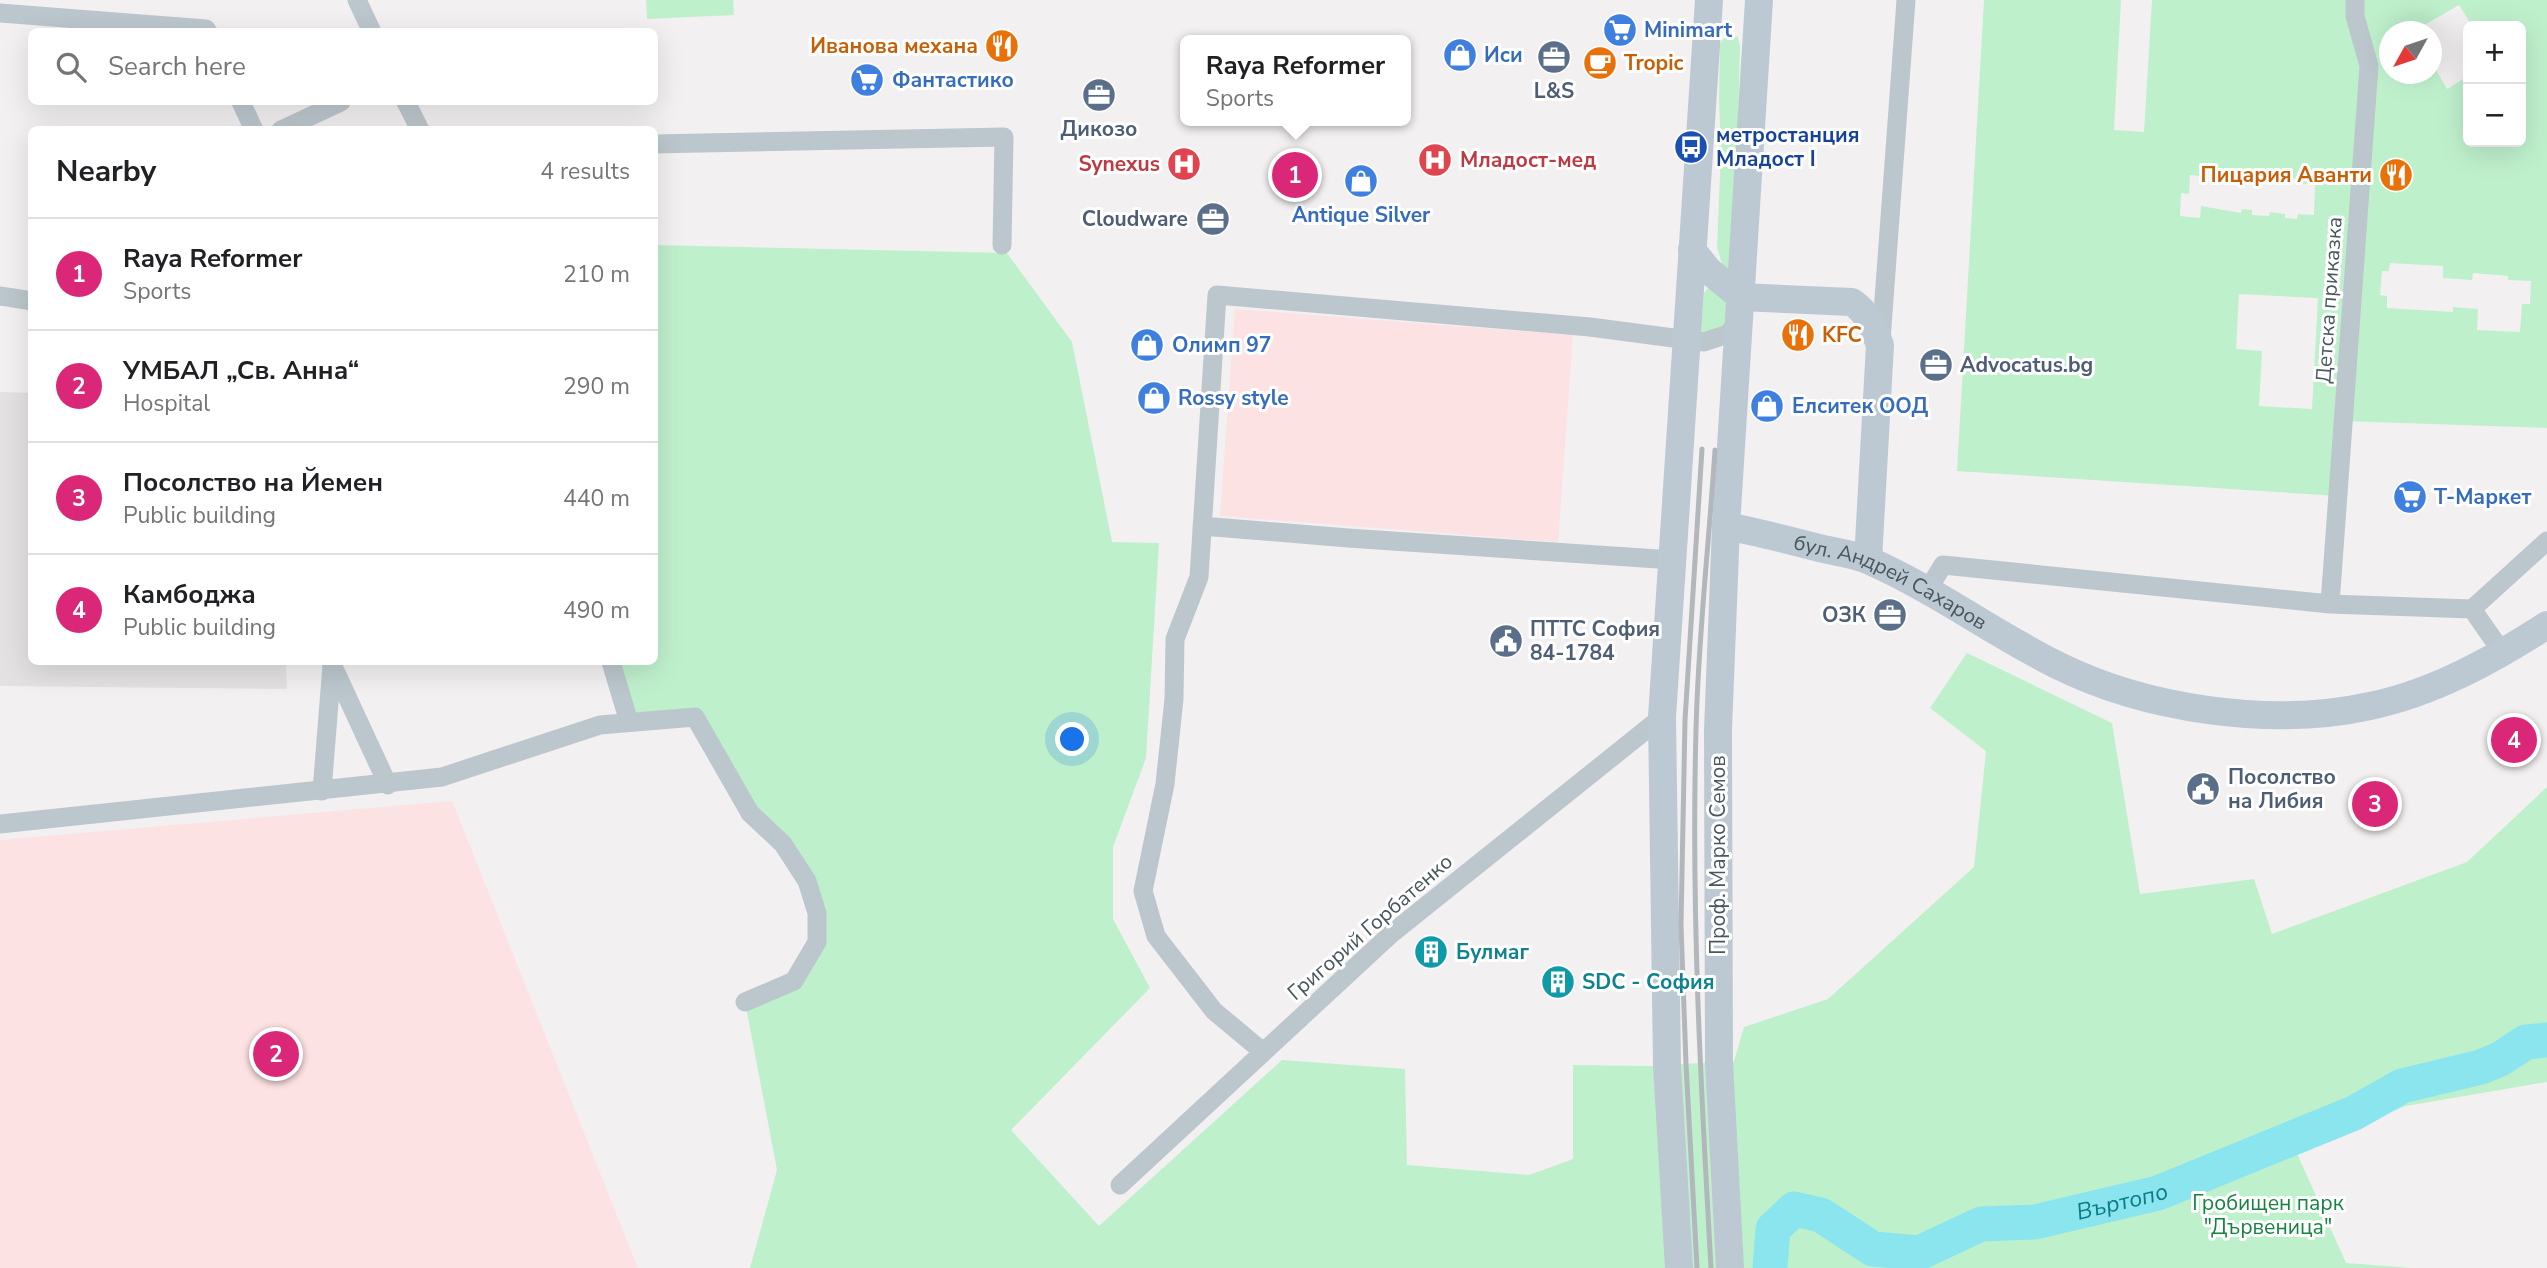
<!DOCTYPE html>
<html lang="en">
<head>
<meta charset="utf-8">
<style>
	body { margin:0; font-family:"Nunito Sans",sans-serif; background:#f6f6f6; color:#202124 }
	.controls { position:absolute; right:21px; top:21px; display:grid; overflow:hidden; border-radius:10px; box-shadow:0 7px 28px #0002 }
	.controls button { width:63px; height:63px; display:grid; place-items:center; padding:0; border:0; border-bottom:2px solid #e0e0e0; background:#fff; color:#202124; font:35px sans-serif }
	.compass { position:absolute; left:2379px; top:21px; width:63px; height:63px; border-radius:50%; background:#fff; box-shadow:0 7px 28px #0002; rotate:230deg }
	.you { position:absolute; left:1073px; top:740px; width:24px; height:24px; margin:-18px; border:5px solid #fff; border-radius:50%; background:#1a73e8; box-shadow:0 0 0 10px #1a73e833 }
	.badge { display:grid; place-items:center; width:46px; height:46px; border-radius:50%; background:#db2777; color:#fff; font-size:23px; font-weight:700 }
	.pin { position:absolute; translate:-50% -50%; border:4px solid #fff; box-shadow:0 2px 7px #0006 }
	.popup { position:absolute; left:1180px; top:35px; width:231px; height:91px; box-sizing:border-box; display:grid; place-content:center; border-radius:10px; background:#fff; filter:drop-shadow(0 2px 5px #0005); font-size:23px; white-space:nowrap; color:#757577 }
	.popup b { font-size:26px; color:#202124 }
	.popup::after { content:''; position:absolute; left:50%; top:100%; margin-left:-14px; border:14px solid transparent; border-top-color:#fff }
	.list { margin:0; padding:0; list-style:none }
	h2 { display:flex; justify-content:space-between; align-items:center; height:91px; margin:0; padding:0 28px; font-size:30px }
	h2 small { font-size:23px; font-weight:400; color:#757577 }
	.list li { display:grid; grid-template-columns:46px 1fr auto; gap:21px; align-items:center; box-sizing:border-box; height:112px; padding:0 28px; border-top:2px solid #e0e0e0 }
	.list b { display:block; font-size:26px; white-space:nowrap }
	.list p { margin:0; font-size:23px; white-space:nowrap; color:#757577 }
	.list em { font-size:23px; font-style:normal; color:#757577 }
	.icon { flex:none; width:38px; height:38px; fill:none; stroke:currentColor; stroke-width:2; stroke-linecap:round; stroke-linejoin:round }
	.map { position:relative; flex:none; width:2547px; height:1268px; overflow:hidden }
	.search { position:absolute; background:#fff; box-shadow:0 7px 28px #0002; left:28px; top:28px; width:630px; height:77px; display:flex; align-items:center; gap:18px; box-sizing:border-box; padding:0 24px; border-radius:10px; color:#757577; font-size:26px }
	.panel { position:absolute; background:#fff; box-shadow:0 7px 28px #0002; left:28px; top:126px; width:630px; height:539px; border-radius:10px }
	.map>svg:first-child { display:block }
	.education { fill:#e4e1e3 }
	.medical { fill:#fce2e3 }
	.green { fill:#bff0cc; fill-rule:evenodd }
	.lines { fill:none; stroke-linecap:round; stroke-linejoin:round }
	.river { stroke:#8be5ee; stroke-width:35 }
	.street { stroke:#bcc7cd; stroke-width:19 }
	.secondary { stroke:#bcc9d2; stroke-width:28 }
	.rail { stroke:#b2b7bb; stroke-width:5 }
	.labels { text-anchor:middle; dominant-baseline:central; stroke-width:6; stroke-linejoin:round; paint-order:stroke }
	.shop-label { font-size:21px; font-weight:bold; fill:#366cbe; stroke:#fff; text-anchor:start }
	.food-label { font-size:21px; font-weight:bold; fill:#c56008; stroke:#fff; text-anchor:end }
	.service-label { font-size:21px; font-weight:bold; fill:#4e5e75; stroke:#fff; text-anchor:start }
	.transit-label { font-size:21px; font-weight:bold; fill:#164399; stroke:#fff; text-anchor:start }
	.health-label { font-size:21px; font-weight:bold; fill:#be3a42; stroke:#fff; text-anchor:start }
	.street-label { font-size:21px; fill:#48565e; stroke:#fff }
	.culture-label { font-size:21px; font-weight:bold; fill:#0d838f; stroke:#fff; text-anchor:start }
	.park-label { font-size:21px; fill:#16823f; stroke:#fff }
	.water-label { font-size:23px; font-style:italic; fill:#0c7d88; stroke:#fff }
</style>
</head>
<body>
<div class="map">
<svg width="2547" height="1268" viewBox="0 0 2547 1268">
	<rect width="100%" height="100%" fill="#f3f0f1"/>
	<!-- education -->
	<path class="education" d="M0 392 31 393 32 662H286L287 689 0 686Z"/>
	<!-- medical -->
	<path class="medical" d="M1235 309 1573 335 1558 542 1220 516Z
		M452 801 638 1268H0V840Z"/>
	<!-- green -->
	<path class="green" d="M646 0H733L734 15 647 19Z
		M1984 0H2121L2114 130 2144 132 2152 0H2547V428L2343 421 2337 496 1957 471ZM2459 5 2472 26H2521V142H2468V76L2447 89 2432 63V74H2390V32L2414 31ZM2200 171 2297 179V183L2315 185 2314 215 2298 214 2297 219 2285 218V214L2270 212 2269 216 2252 215V210L2242 209 2241 213 2201 206 2200 218 2180 216 2181 193 2189 194 2190 175 2200 176ZM2390 263 2443 266V278L2472 280 2473 273 2508 276V280L2531 281 2530 304H2522L2520 332 2477 330 2478 309 2453 307V312L2387 308V296L2380 295 2382 271H2389ZM2239 294 2318 298 2312 409 2259 406 2262 351 2236 349Z
		M1727 34 1738 37 1740 46 1734 278 1724 270 1717 248 1721 150 1719 100 1720 44Z
		M655 245 1007 253 1072 342 1112 542 1159 543 1146 758 1113 847V919L1150 988 1011 1130 1099 1226 1282 1060 1405 1069 1407 1165 1529 1175 1573 1159V1065L1649 1066 1734 1061 1744 1027 1828 999 1974 867 1986 751 1930 708 1967 653 2112 723 2140 894 2254 879 2272 934 2467 862 2547 787V1082L2406 1106 2295 1149 2346 1263 2413 1268H750L777 1170 745 1002 794 981 817 913 695 717 629 722 611 662H654Z
		M1708 288 1729 302 1725 325 1701 334 1704 293Z"/>
	<g class="lines">
		<!-- river -->
		<path class="river" id="s1" d="M1770 1268 1773 1229 1794 1209 1821 1215 1873 1249 1919 1253 1981 1224 2035 1222 2158 1193 2354 1113 2402 1086 2481 1067 2500 1059 2526 1042 2547 1040"/>
		<!-- street -->
		<path class="street" d="M357 0 372 32
			M0 13 206 29 208 32
			M241 102 254 130
			M406 102 420 130
			M281 130 341 102
			M654 144 1004 137 1002 245
			M0 296 32 301
			M1881 340 1906 0
			M1202 526 1348 538 1673 560
			M1927 591 1943 565 2330 604 2472 609 2547 541
			M2330 604 2369 66 2355 16V0
			M2472 609 2502 652
			M331 662 388 785
			M611 662 629 722
			M322 791 332 665
			M0 824 442 777 600 725 695 717 750 813 783 844 807 881 817 913V942L794 981 745 1002
			M1262 1051 1214 1011 1156 936 1143 891 1165 784 1174 699 1175 639 1199 577 1217 295 1590 327 1704 342 1728 334 1740 320
			M1120 1185 1391 934 1662 717"/>
		<!-- secondary -->
		<g class="secondary">
			<path d="M1692 250 1708 270 1741 297 1852 302C1868 313 1873 327 1880 345L1868 560"/>
			<path id="s2" d="M1726 526C1758 532 1788 540 1819 548 1836 552 1855 554 1870 561 1935 590 1992 632 2055 664 2144 709 2271 728 2370 706 2433 693 2493 660 2547 625"/>
			<path d="M1679 1268 1667 1065 1662 717 1709 0"/>
			<path d="M1730 1268 1719 1062 1718 730 1726 526 1759 0"/>
		</g>
		<!-- rail -->
		<path class="rail" d="M1697 1268 1686 1064 1681 925 1685 720 1702 449
			M1711 1268C1701 1089 1691 911 1696 731 1698 638 1709 544 1715 450"/>
	</g>
	<!-- icons -->
	<defs>
		<g id="supermarket-disc" transform="scale(1.75)"><circle r="9.5" fill="#3f7fe0" stroke="#fff"/><path d="M-6-5.5h2.5l.6 2H6L4.5 2H-2.5L-4.4-4H-6ZM-1.5 3.2a1.3 1.3 0 1 0 .1 0ZM3 3.2a1.3 1.3 0 1 0 .1 0Z" fill="#fff"/></g>
		<g id="restaurant-disc" transform="scale(1.75)"><circle r="9.5" fill="#e8710a" stroke="#fff"/><path d="M-5-6h1v4h1v-4h1v4h1v-4h1v5L-1.5 .5V6h-2V.5L-5-1ZM5-6V6H3V1.5H1.5Q1.5-4 5-6Z" fill="#fff"/></g>
		<g id="shop-disc" transform="scale(1.75)"><circle r="9.5" fill="#3f7fe0" stroke="#fff"/><path d="M-5-2.5h2.3a2.7 3.5 0 0 1 5.4 0H5L5.5 6h-11ZM-1.5-2.5h3a1.5 2.3 0 0 0-3 0Z" fill="#fff"/></g>
		<g id="office-disc" transform="scale(1.75)"><circle r="9.5" fill="#5c6f8a" stroke="#fff"/><path d="M-6-3h4V-5.5h4V-3h4V5H-6ZM-1-4.5V-3h2v-1.5ZM-6 0V1H6V0Z" fill="#fff"/></g>
		<g id="cafe-disc" transform="scale(1.75)"><circle r="9.5" fill="#e8710a" stroke="#fff"/><path d="M-5.5-4.5H6V0H3Q3 3.5 0 3.5H-2.5Q-5.5 3.5-5.5 0ZM3-3.2v2h1.7v-2ZM-6 4.5H4V6H-6Z" fill="#fff"/></g>
		<g id="bus-disc" transform="scale(1.75)"><circle r="9.5" fill="#1a4fb4" stroke="#fff"/><path d="M-5-6H5V4H4V6H2V4H-2V6H-4V4H-5ZM-3.5-4V0h7V-4ZM-3.5 1.2v1.5H-2V1.2ZM2 1.2v1.5H3.5V1.2Z" fill="#fff"/></g>
		<g id="hospital-disc" transform="scale(1.75)"><circle r="9.5" fill="#e0444e" stroke="#fff"/><path d="M-5-5h3v3.5h4V-5h3V5h-3V1.5h-4V5h-3Z" fill="#fff"/></g>
		<g id="civic-disc" transform="scale(1.75)"><circle r="9.5" fill="#5c6f8a" stroke="#fff"/><path d="M-.6-6.5H3V-4.5H.6V-3L4-1V1h2V6H-6V1h2V-1L-.6-3ZM-1.2 2.5V6h2.4V2.5Z" fill="#fff"/></g>
		<g id="building-disc" transform="scale(1.75)"><circle r="9.5" fill="#0f9aa8" stroke="#fff"/><path d="M-4-6H4V6H1V3H-1V6H-4ZM-2.5-4.3h1.7v1.8h-1.7ZM.8-4.3h1.7v1.8H.8ZM-2.5-1h1.7V.8h-1.7ZM.8-1h1.7V.8H.8Z" fill="#fff"/></g>
	</defs>
	<g fill-rule="evenodd">
		<use href="#supermarket-disc" x="1620" y="30"/>
		<use href="#restaurant-disc" x="1002" y="46"/>
		<use href="#shop-disc" x="1460" y="55"/>
		<use href="#office-disc" x="1554" y="57"/>
		<use href="#cafe-disc" x="1600" y="63"/>
		<use href="#supermarket-disc" x="867" y="80"/>
		<use href="#office-disc" x="1099" y="95"/>
		<use href="#bus-disc" x="1691" y="147"/>
		<use href="#hospital-disc" x="1435" y="160"/>
		<use href="#hospital-disc" x="1184" y="164"/>
		<use href="#restaurant-disc" x="2396" y="175"/>
		<use href="#shop-disc" x="1361" y="181"/>
		<use href="#office-disc" x="1213" y="219"/>
		<use href="#restaurant-disc" x="1798" y="335"/>
		<use href="#shop-disc" x="1147" y="345"/>
		<use href="#office-disc" x="1936" y="365"/>
		<use href="#shop-disc" x="1154" y="398"/>
		<use href="#shop-disc" x="1767" y="406"/>
		<use href="#supermarket-disc" x="2410" y="497"/>
		<use href="#office-disc" x="1890" y="615"/>
		<use href="#civic-disc" x="1506" y="641"/>
		<use href="#civic-disc" x="2203" y="789"/>
		<use href="#building-disc" x="1431" y="952"/>
		<use href="#building-disc" x="1558" y="982"/>
	</g>
	<g class="labels">
		<!-- shop labels -->
		<g class="shop-label">
			<text x="1644" y="30">Minimart</text>
			<text x="1484" y="55">Иси</text>
			<text x="892" y="80">Фантастико</text>
			<text x="1361" y="215" text-anchor="middle">Antique Silver</text>
			<text x="1172" y="345">Олимп 97</text>
			<text x="1178" y="398">Rossy style</text>
			<text x="1792" y="406">Елситек ООД</text>
			<text x="2434" y="497">Т-Маркет</text>
		</g>
		<!-- food labels -->
		<g class="food-label">
			<text x="978" y="46">Иванова механа</text>
			<text x="1624" y="63" text-anchor="start">Tropic</text>
			<text x="2372" y="175">Пицария Аванти</text>
			<text x="1822" y="335" text-anchor="start">KFC</text>
		</g>
		<!-- service labels -->
		<g class="service-label">
			<text x="1554" y="91" text-anchor="middle">L&amp;S</text>
			<text x="1099" y="129" text-anchor="middle">Дикозо</text>
			<text x="1188" y="219" text-anchor="end">Cloudware</text>
			<text x="1960" y="365">Advocatus.bg</text>
			<text x="1866" y="615" text-anchor="end">ОЗК</text>
			<text x="1530" y="629">ПТТС София<tspan x="1530" dy="24">84-1784</tspan></text>
			<text x="2228" y="777">Посолство<tspan x="2228" dy="24">на Либия</tspan></text>
		</g>
		<!-- transit labels -->
		<g class="transit-label">
			<text x="1716" y="135">метростанция<tspan x="1716" dy="24">Младост I</tspan></text>
		</g>
		<!-- health labels -->
		<g class="health-label">
			<text x="1460" y="160">Младост-мед</text>
			<text x="1160" y="164" text-anchor="end">Synexus</text>
		</g>
		<!-- street labels -->
		<g class="street-label">
			<text transform="translate(2329 300) rotate(-86)">Детска приказка</text>
			<text stroke="none"><textPath href="#s2" startOffset="175">бул. Андрей Сахаров</textPath></text>
			<text transform="translate(1718 855) rotate(-90)">Проф. Марко Семов</text>
			<text transform="translate(1370 927) rotate(-41)">Григорий Горбатенко</text>
		</g>
		<!-- culture labels -->
		<g class="culture-label">
			<text x="1456" y="952">Булмаг</text>
			<text x="1582" y="982">SDC - София</text>
		</g>
		<!-- park labels -->
		<g class="park-label">
			<text x="2268" y="1203">Гробищен парк<tspan x="2268" dy="24">"Дървеница"</tspan></text>
		</g>
		<!-- water labels -->
		<g class="water-label">
			<text stroke="none"><textPath href="#s1" startOffset="416">Въртопо</textPath></text>
		</g>
	</g>
</svg>
<div class="controls">
<button>+</button>
<button>−</button>
</div>
<svg class="compass" viewBox="-18 -18 36 36"><path d="M0-13l5 13h-10z" fill="#e53935"/><path d="M0 13l5-13h-10z" fill="#757577"/></svg>
<div class="you"></div>
<div class="pin badge" style="left:1295px;top:175px">1</div>
<div class="popup"><b>Raya Reformer</b>Sports</div>
<div class="pin badge" style="left:276px;top:1054px">2</div>
<div class="pin badge" style="left:2375px;top:804px">3</div>
<div class="pin badge" style="left:2514px;top:740px">4</div>
<div class="search"><svg class="icon" aria-label="search" viewBox="0 0 24 24"><circle cx="10" cy="10" r="6"/><path d="M15 15l6 6"/></svg>Search here</div>
<section class="panel">
<h2>Nearby<small>4 results</small></h2>
<ul class="list">
<li><span class="badge">1</span><div><b>Raya Reformer</b><p>Sports</p></div><em>210 m</em></li>
<li><span class="badge">2</span><div><b>УМБАЛ „Св. Анна“</b><p>Hospital</p></div><em>290 m</em></li>
<li><span class="badge">3</span><div><b>Посолство на Йемен</b><p>Public building</p></div><em>440 m</em></li>
<li><span class="badge">4</span><div><b>Камбоджа</b><p>Public building</p></div><em>490 m</em></li>
</ul>
</section>
</div>
</body>
</html>
